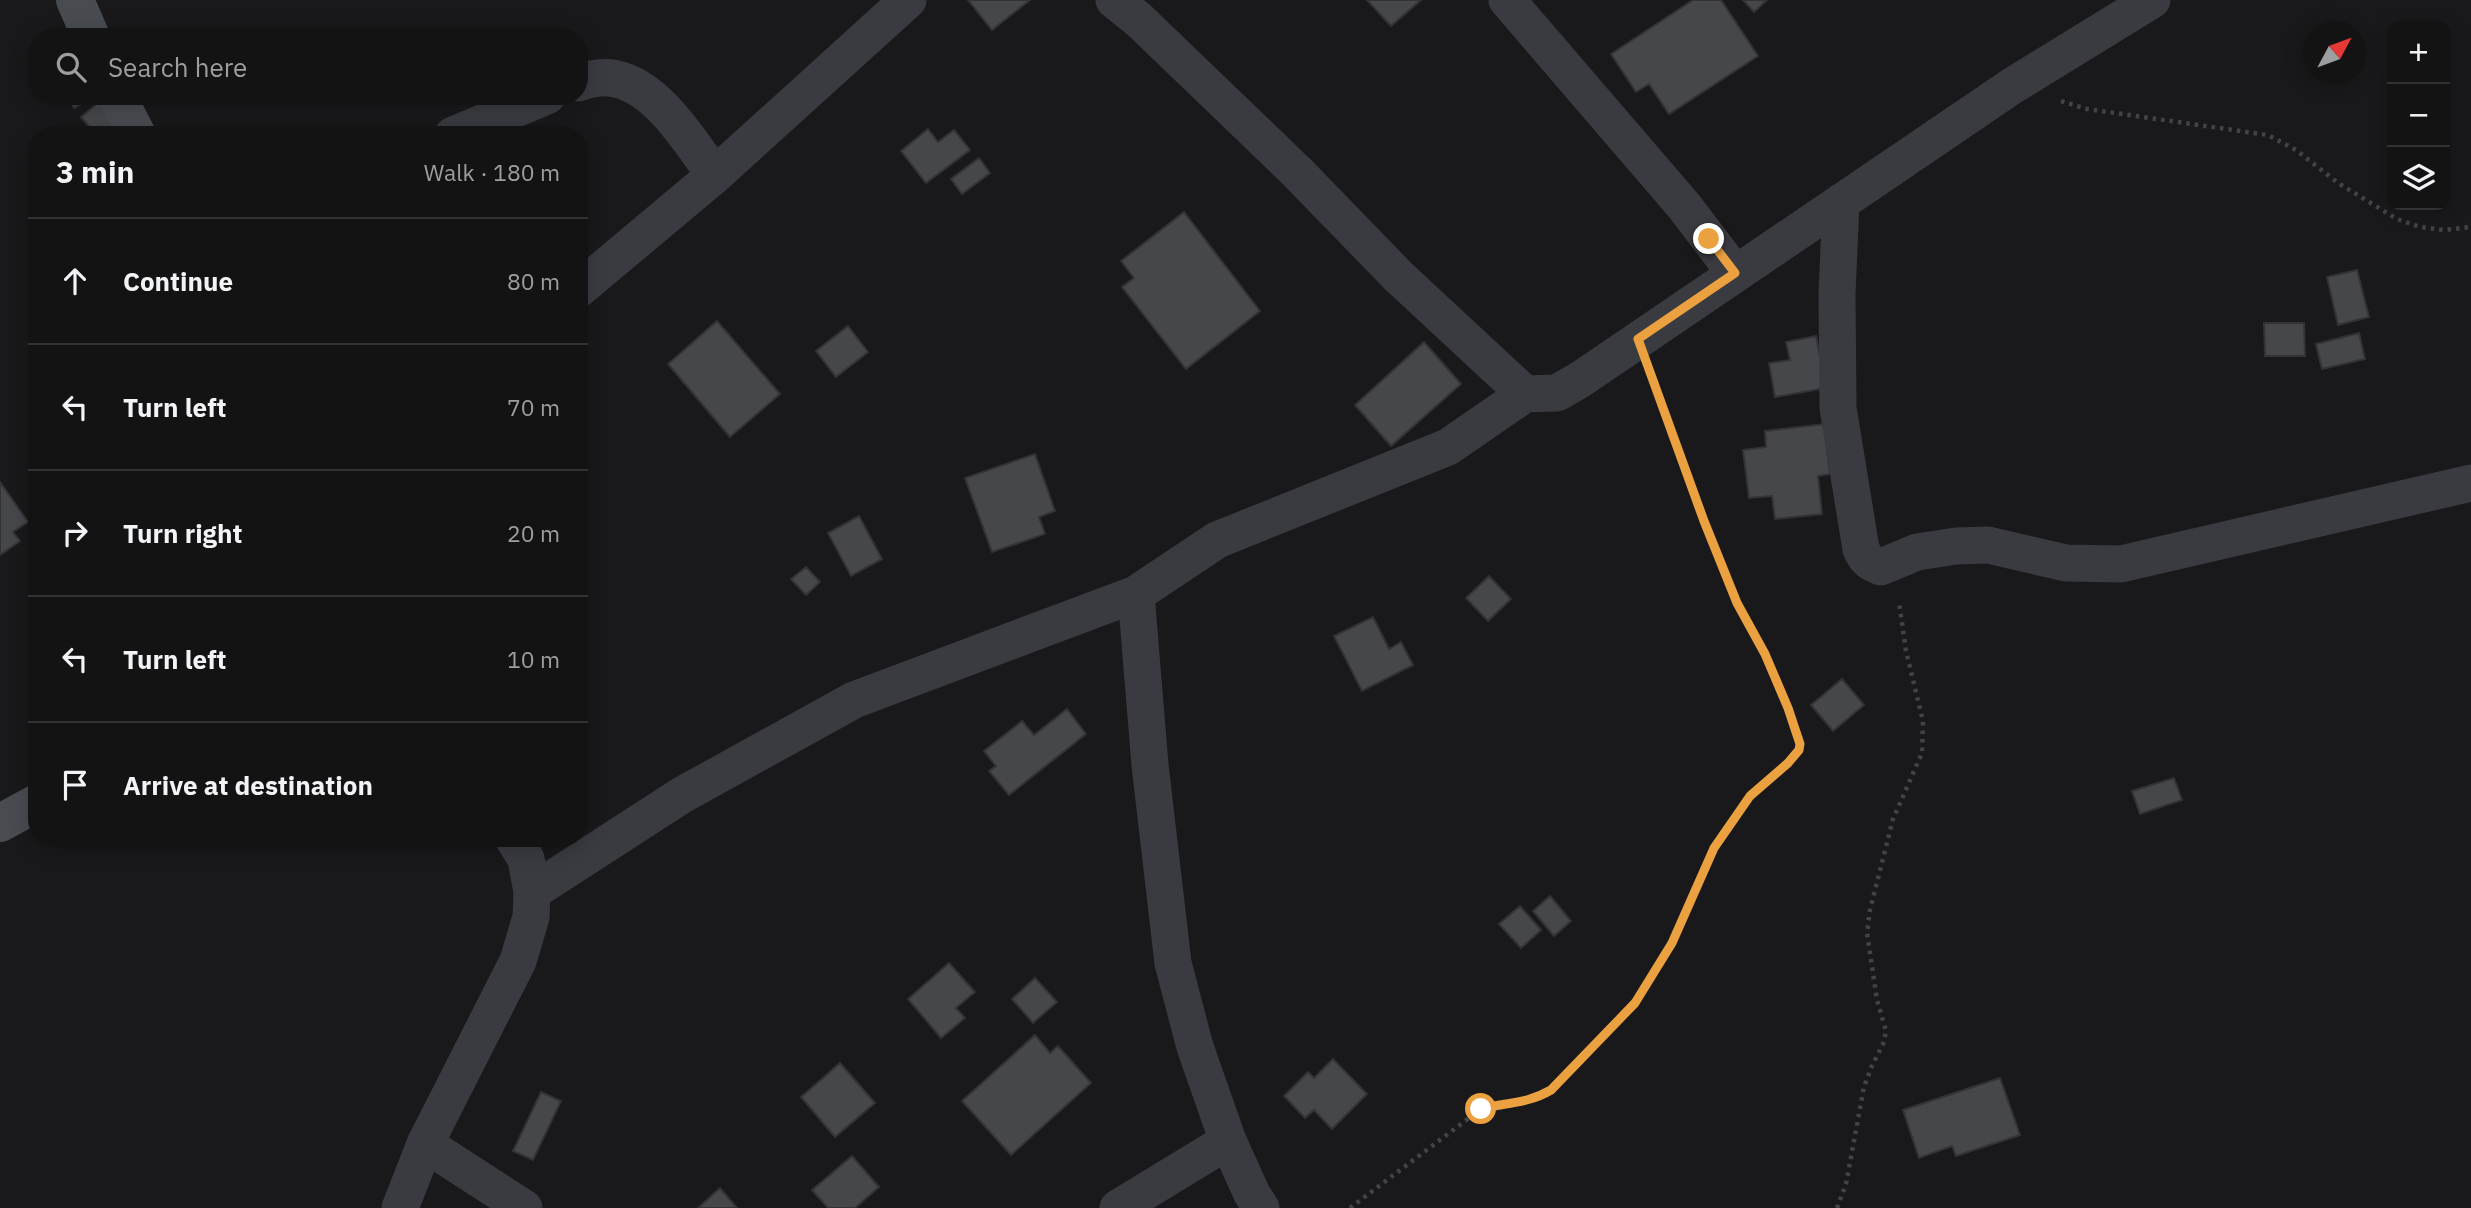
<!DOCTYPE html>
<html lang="en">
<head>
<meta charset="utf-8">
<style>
	body { margin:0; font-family:"IBM Plex Sans",sans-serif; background:#1c1c1d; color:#f1f3f6 }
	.controls { position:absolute; right:21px; top:21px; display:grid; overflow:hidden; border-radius:14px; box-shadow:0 4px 18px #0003 }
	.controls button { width:63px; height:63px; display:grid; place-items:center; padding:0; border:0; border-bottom:2px solid #323234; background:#131314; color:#f1f3f6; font:35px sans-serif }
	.compass { position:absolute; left:2303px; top:21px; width:63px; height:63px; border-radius:50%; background:#131314; box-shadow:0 4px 18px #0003; rotate:49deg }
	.stop { position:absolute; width:21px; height:21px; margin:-16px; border:5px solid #eca140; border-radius:50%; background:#fff }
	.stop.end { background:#eca140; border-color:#fff; box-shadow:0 2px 7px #0008 }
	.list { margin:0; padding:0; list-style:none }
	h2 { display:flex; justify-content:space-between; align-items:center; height:91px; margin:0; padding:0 28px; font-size:30px }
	h2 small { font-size:23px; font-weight:400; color:#9d9ea0 }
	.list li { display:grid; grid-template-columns:46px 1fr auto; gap:21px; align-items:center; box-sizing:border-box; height:126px; padding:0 28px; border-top:2px solid #323234 }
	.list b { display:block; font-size:26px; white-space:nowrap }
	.list em { font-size:23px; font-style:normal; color:#9d9ea0 }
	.icon { flex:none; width:38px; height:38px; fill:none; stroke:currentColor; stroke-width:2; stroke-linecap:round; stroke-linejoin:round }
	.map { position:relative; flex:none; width:2471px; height:1208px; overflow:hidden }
	.search { position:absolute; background:#131314; box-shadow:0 4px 18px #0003; left:28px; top:28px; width:560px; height:77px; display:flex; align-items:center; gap:18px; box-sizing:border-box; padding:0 24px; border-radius:28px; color:#9d9ea0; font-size:26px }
	.panel { position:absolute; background:#131314; box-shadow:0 4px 18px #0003; left:28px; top:126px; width:560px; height:721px; border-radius:28px }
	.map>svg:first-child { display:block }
	.building { fill:#46474b; stroke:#333337; stroke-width:2 }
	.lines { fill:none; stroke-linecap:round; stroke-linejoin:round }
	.path { stroke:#404347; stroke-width:4.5; stroke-dasharray:3.5 5; stroke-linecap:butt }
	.street { stroke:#3a3b40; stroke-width:37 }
	.secondary { stroke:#484b50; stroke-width:38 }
	.route { stroke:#eca140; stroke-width:9 }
</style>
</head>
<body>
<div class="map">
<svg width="2471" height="1208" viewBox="0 0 2471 1208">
	<rect width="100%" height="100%" fill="#19191b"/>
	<!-- building -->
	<path class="building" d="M968 0H1030L992 30Z
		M1367 0H1421L1391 26Z
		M1693 0H1721L1758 56 1669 114 1649 84 1636 92 1611 54Z
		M1743 0H1767L1754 12Z
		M68 96H95L74 108Z
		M100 101 121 126 110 135H96L81 117Z
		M928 129 938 142 954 130 970 150 926 183 901 151Z
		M979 158 990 173 962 194 951 179Z
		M1184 212 1260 311 1186 369 1122 287 1134 278 1121 261Z
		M2357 270 2369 317 2338 325 2327 277Z
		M717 321 780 394 730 437 668 364Z
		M2264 323H2304L2305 356H2265Z
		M848 326 868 352 836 377 816 351Z
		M2359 333 2365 359 2322 369 2316 344Z
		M1816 336 1826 388 1775 397 1769 363 1790 360 1786 342Z
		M1424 342 1461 384 1391 446 1355 405Z
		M1824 424 1830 474 1818 476 1822 514 1775 519 1772 496 1749 498 1743 450 1766 447 1765 431Z
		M1035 454 1055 511 1039 517 1045 534 992 552 965 478Z
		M0 482 28 522 13 532 20 541 0 555Z
		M859 516 882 559 851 576 828 533Z
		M806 567 820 582 806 595 791 579Z
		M1489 576 1511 599 1488 621 1466 598Z
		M1373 617 1389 649 1401 642 1413 665 1362 691 1334 636Z
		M1842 679 1864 705 1833 731 1811 705Z
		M1067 709 1086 734 1009 795 989 771 996 766 984 751 1022 721 1034 735Z
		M2174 778 2182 800 2140 814 2132 791Z
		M1550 896 1571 921 1554 936 1533 911Z
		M1520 906 1541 930 1521 948 1499 924Z
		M949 963 975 992 956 1008 965 1018 941 1038 908 999Z
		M1035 978 1057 1002 1033 1023 1012 999Z
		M1035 1035 1050 1053 1058 1046 1091 1083 1011 1155 962 1101Z
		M1333 1059 1367 1094 1332 1129 1314 1110 1305 1118 1284 1096 1308 1072 1314 1078Z
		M840 1063 875 1103 835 1137 801 1097Z
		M2000 1078 2020 1135 1956 1156 1952 1146 1919 1158 1903 1110Z
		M541 1092 561 1101 533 1160 513 1151Z
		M852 1156 879 1187 855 1208H828L812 1190Z
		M720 1188 737 1208H698Z"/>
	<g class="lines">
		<!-- path -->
		<path class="path" d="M2061 101 2087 109 2268 135 2296 150 2338 183 2397 219 2420 227 2444 230 2471 227
			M1350 1208 1481 1109 1500 1104 1533 1100 1551 1090 1635 1003 1672 943 1714 848 1750 796 1794 757 1800 744 1788 708 1765 654 1737 603 1673 441 1651 377
			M1837 1208 1846 1184 1864 1087 1871 1068 1884 1042 1886 1031 1877 1000 1867 933 1870 910 1893 819 1922 753 1923 721 1906 651 1899 602"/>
		<!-- street -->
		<path class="street" d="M1114 0 1139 20 1297 172 1398 276 1525 394 1557 393 1581 379 2012 86 2152 0
			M1507 0 1684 206 1735 273
			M579 83C641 57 683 133 715 175
			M453 135 547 96
			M1841 202 1837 294 1838 408 1861 549C1866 560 1870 563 1881 567L1917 552 1956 546 1988 545 2066 563 2121 564 2471 483
			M579 289 715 175 908 0
			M1136 594 1150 765 1173 963 1195 1047 1228 1141 1252 1194 1261 1208
			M532 892 682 795 854 700 1136 594 1217 540 1448 447 1525 394
			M425 1144 524 1208
			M400 1208 425 1144 518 961 531 917 532 892 526 859 513 838
			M1118 1208 1228 1141"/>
		<!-- secondary -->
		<path class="secondary" d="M75 0 91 37
			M117 96 137 135
			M0 823 37 803"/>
	</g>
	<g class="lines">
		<!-- route -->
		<path class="route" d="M1481 1109C1507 1102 1527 1104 1551 1090L1635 1003 1672 943 1714 848 1750 796 1788 763 1799 750 1800 744 1788 708 1765 654 1737 603 1704 521 1638 339 1735 273 1709 239"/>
	</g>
</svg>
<div class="controls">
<button>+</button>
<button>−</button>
<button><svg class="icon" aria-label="layers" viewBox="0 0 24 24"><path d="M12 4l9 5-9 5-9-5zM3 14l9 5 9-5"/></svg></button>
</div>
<svg class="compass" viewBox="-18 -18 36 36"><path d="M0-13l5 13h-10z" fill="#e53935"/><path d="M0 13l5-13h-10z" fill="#9d9ea0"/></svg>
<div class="stop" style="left:1481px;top:1109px"></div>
<div class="stop end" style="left:1709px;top:239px"></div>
<div class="search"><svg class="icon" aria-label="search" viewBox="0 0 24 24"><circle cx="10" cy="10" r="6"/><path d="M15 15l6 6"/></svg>Search here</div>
<section class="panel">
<h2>3 min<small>Walk · 180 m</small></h2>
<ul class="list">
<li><svg class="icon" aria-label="ahead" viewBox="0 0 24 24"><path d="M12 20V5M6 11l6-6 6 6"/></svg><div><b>Continue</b></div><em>80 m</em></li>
<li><svg class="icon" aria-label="left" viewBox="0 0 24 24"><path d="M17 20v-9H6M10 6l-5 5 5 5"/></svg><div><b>Turn left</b></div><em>70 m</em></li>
<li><svg class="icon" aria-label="right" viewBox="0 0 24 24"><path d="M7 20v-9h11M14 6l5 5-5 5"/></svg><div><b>Turn right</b></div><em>20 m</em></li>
<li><svg class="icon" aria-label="left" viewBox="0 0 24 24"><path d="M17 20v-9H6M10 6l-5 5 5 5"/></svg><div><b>Turn left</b></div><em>10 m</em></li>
<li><svg class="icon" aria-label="arrive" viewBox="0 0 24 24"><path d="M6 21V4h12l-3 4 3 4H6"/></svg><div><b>Arrive at destination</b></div></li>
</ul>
</section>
</div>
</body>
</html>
